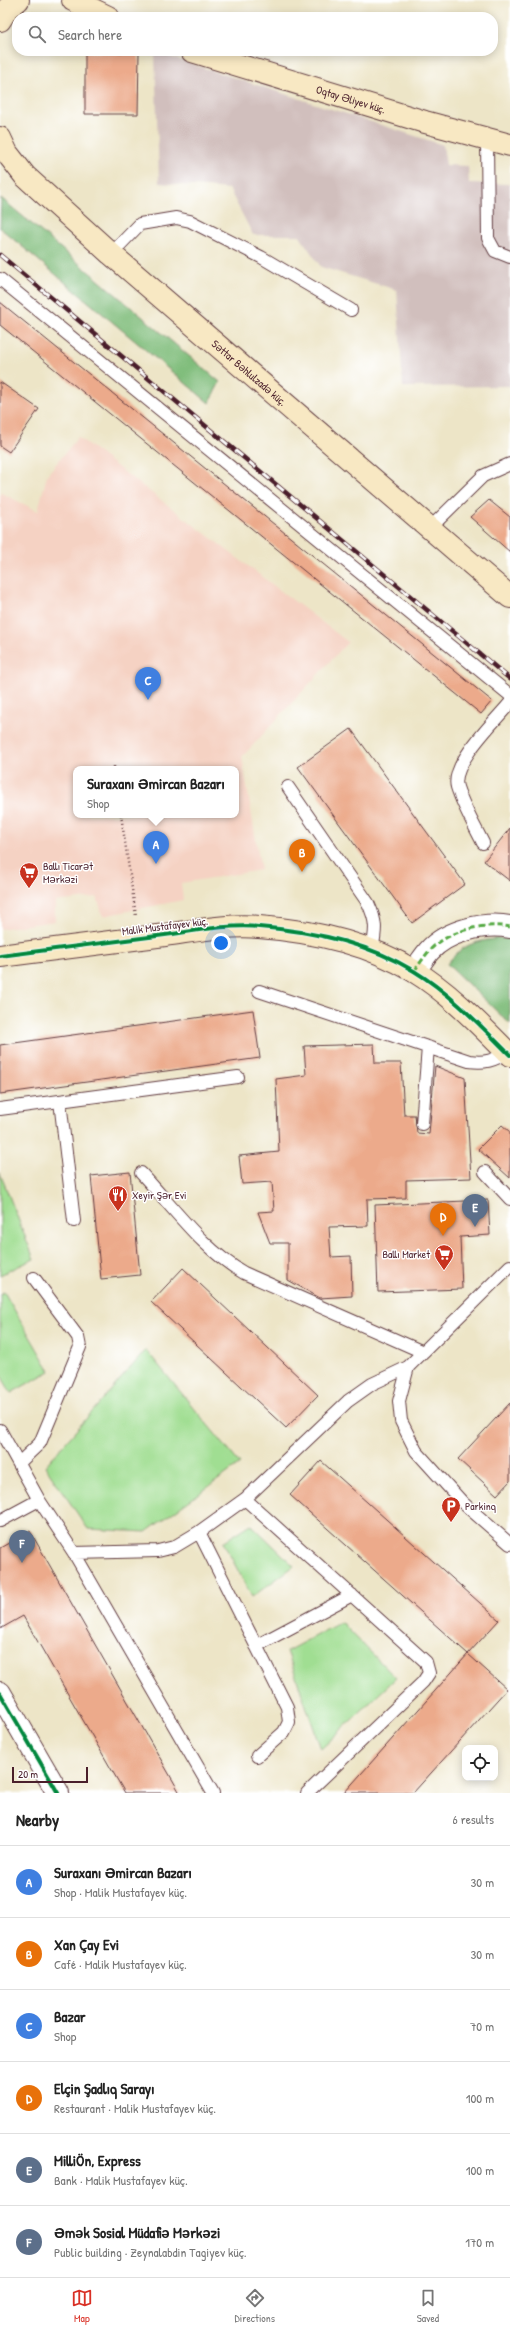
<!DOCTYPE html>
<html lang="en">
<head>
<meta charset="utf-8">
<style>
	body { margin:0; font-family:"Patrick Hand",sans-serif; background:#f6f6f6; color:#222 }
	.controls { position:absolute; right:12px; bottom:12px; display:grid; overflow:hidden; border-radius:8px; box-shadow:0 2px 10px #0003 }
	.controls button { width:36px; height:36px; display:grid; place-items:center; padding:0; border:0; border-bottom:1px solid #e0e0e0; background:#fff; color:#222; font:20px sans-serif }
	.scale { position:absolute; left:12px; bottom:10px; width:76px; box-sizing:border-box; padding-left:4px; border:2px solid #4a1f2b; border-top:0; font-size:11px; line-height:14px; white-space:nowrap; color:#4a1f2b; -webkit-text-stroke:3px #fff; paint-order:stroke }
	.you { position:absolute; left:221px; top:943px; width:14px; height:14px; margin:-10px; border:3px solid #fff; border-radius:50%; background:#1a73e8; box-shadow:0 0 0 6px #1a73e833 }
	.badge { display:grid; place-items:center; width:26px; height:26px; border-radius:50%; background:#d93025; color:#fff; font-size:13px; font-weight:700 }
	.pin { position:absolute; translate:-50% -33px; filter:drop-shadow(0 1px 2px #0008) }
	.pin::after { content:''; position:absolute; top:21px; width:14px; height:12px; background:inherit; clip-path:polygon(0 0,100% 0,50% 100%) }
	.popup { position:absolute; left:73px; top:766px; width:166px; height:52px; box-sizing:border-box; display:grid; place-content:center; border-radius:8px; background:#fff; filter:drop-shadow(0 1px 3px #0005); font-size:13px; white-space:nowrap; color:#767676 }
	.popup b { font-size:15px; color:#222 }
	.popup::after { content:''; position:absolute; left:50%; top:100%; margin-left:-8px; border:8px solid transparent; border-top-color:#fff }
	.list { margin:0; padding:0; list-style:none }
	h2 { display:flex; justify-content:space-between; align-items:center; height:52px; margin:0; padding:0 16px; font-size:17px }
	h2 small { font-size:13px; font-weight:400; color:#767676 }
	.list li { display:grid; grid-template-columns:26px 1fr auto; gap:12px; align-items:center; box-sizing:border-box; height:72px; padding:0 16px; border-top:1px solid #e0e0e0 }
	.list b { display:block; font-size:15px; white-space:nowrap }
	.list p { margin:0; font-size:13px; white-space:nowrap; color:#767676 }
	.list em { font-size:13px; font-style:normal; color:#767676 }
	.icon { flex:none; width:22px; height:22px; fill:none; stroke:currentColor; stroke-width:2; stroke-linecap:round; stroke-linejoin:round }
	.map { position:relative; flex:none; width:510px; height:1793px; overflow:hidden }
	.search { position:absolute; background:#fff; box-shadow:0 2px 10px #0003; left:12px; right:12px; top:12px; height:44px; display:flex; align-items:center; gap:10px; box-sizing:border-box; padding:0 14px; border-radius:16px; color:#767676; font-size:15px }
	.sheet { height:484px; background:#fff }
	nav { display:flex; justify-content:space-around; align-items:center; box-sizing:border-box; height:56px; border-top:1px solid #e0e0e0; background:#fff; font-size:11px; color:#767676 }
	nav a { display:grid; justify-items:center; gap:2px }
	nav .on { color:#d93025 }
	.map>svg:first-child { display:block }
	.built { fill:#f5d2c3; fill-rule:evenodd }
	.industrial { fill:#d1bfbd }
	.green { fill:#a0de92; stroke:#757e5e }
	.forest { fill:#80bd7c; stroke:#656e54 }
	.building { fill:#ecaa8b }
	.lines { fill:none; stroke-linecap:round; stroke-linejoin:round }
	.lane-casing { stroke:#623d42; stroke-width:14 }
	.street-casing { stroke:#623d42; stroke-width:24 }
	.secondary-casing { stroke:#623d42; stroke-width:24 }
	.path { stroke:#623d42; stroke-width:2.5; stroke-dasharray:1 3; stroke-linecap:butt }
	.lane { stroke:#fff; stroke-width:12 }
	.street { stroke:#fff; stroke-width:22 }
	.secondary { stroke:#f8e8c3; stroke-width:22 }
	.rail-casing { stroke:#4a1f2b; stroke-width:4.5 }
	.rail { stroke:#fff; stroke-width:3; stroke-dasharray:9; stroke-linecap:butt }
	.quiet { stroke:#57aa44; stroke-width:3; stroke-dasharray:6 3; stroke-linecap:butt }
	.cycleway-casing { stroke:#fff; stroke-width:6 }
	.cycleway { stroke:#00873e; stroke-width:4 }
	.labels { text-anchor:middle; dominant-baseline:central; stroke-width:3; stroke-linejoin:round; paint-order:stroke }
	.street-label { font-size:11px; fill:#4a1f2b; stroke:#fff }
	.poi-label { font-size:11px; fill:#4a1f2b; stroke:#fff; text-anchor:start }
</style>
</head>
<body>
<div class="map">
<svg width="510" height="1793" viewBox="0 0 510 1793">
	<rect width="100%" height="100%" fill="#fff"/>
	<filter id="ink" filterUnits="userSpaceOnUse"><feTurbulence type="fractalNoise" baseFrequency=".025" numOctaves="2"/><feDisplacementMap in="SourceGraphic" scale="8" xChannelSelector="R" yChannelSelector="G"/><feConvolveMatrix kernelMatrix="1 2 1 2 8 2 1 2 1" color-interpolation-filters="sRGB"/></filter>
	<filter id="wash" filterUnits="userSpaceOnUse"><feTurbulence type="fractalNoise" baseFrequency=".012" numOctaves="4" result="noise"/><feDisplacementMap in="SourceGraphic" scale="16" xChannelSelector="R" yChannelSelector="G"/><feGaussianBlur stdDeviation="0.9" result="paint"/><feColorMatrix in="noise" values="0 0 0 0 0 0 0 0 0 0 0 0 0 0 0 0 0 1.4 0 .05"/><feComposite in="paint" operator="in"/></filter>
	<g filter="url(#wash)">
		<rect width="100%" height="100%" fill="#ede5c7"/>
		<!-- built -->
		<path class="built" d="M78 437 348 642 242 757 261 870 181 883 183 900 103 916 97 897 55 902V921L0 929V496L1 493 38 511 47 475ZM76 769H236V815H76Z"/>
		<!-- industrial -->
		<path class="industrial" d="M155 52 443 145 446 165 468 166 469 183 510 184V386L403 387 397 290 321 267 299 235H253L229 189 159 183Z"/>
		<!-- green -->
		<path class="green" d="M0 1173 34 1259 0 1275Z
			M4 1292 50 1371 11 1393 0 1374V1294Z
			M146 1350 240 1464 146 1532 88 1529 45 1466Z
			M251 1524 294 1566 252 1597 223 1542Z
			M341 1622 396 1678 321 1749 287 1651Z"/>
		<!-- forest -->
		<path class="forest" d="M1 198 220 382 209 403 0 228Z
			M500 938 510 939V1024L447 964C464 943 474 942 500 938Z"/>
		<g id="blocks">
			<!-- building -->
			<path class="building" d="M85 52 139 53 138 114H85Z
				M0 302 492 701 481 714 0 325Z
				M0 382 39 409 9 452 0 446Z
				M489 500 510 517V552L470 517Z
				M351 729 465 884 412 923 298 767Z
				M510 828V881L484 861Z
				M253 1010 260 1058 0 1094V1045Z
				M374 1044 375 1063H401L404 1115H415L417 1133 429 1134 435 1066 465 1078 471 1178 406 1180V1198L367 1199 368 1226 329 1227 331 1257 351 1256 352 1296 320 1298 288 1280V1243H270L258 1212 274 1211 272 1182 242 1184 239 1156 279 1152 276 1079 306 1075 304 1046Z
				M502 1125 510 1132V1178L478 1149Z
				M130 1172 140 1275 101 1279 91 1176Z
				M488 1200 490 1235 460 1237 462 1289 378 1292 375 1205Z
				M183 1268 318 1395 286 1428 151 1302Z
				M510 1403V1481L497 1495 458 1459Z
				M321 1461 499 1620 468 1654 290 1495Z
				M30 1531 65 1592 180 1793H125L23 1616 0 1629V1548Z
				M468 1654 507 1689 413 1793H344Z"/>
		</g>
	</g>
	<g filter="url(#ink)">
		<use href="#blocks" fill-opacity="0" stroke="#623d42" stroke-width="1"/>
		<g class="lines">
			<!-- lane casing -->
			<g class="lane-casing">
				<path id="lane" d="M487 139 488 238 495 251 510 257
					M111 254 140 224 176 218 190 221 261 257 351 310
					M0 279 510 695
					M430 528 483 476 510 464
					M288 787 368 903C377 922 376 930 372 950
					M483 843C474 825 463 806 457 787 450 764 496 720 510 703
					M259 991 469 1061C485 1063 494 1061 507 1052
					M60 1101 74 1221
					M0 1109 238 1077
					M422 1124 428 1047
					M485 1172 510 1199
					M141 1173C173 1207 203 1250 244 1273L423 1352
					M510 1266 408 1367 399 1401 401 1421 416 1451 463 1503 510 1544
					M0 1430 39 1500 74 1553 213 1793
					M19 1463 40 1443 80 1347 78 1337 34 1278
					M245 1499 426 1662 429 1673 423 1682 307 1793
					M0 1521 39 1500
					M199 1532 287 1707 289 1722 284 1732 257 1756
					M74 1553 158 1551 174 1547 199 1532 245 1499 348 1401 372 1384 408 1367
					M256 1646 352 1595"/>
			</g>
			<!-- street casing -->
			<g class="street-casing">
				<path id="street" d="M414 971C419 965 424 957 429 951 447 931 484 922 510 927
					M0 1693 58 1793"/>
			</g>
			<!-- secondary casing -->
			<g class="secondary-casing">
				<g id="secondary">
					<path d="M73 0 108 17"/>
					<path d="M0 20 7 9 18 0"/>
					<path id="s1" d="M192 51 425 122 510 145"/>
					<path id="s2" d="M0 138 7 153 25 176 111 254 510 597"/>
					<path d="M0 956C55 949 110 942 165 935 195 931 228 924 259 927 312 931 368 943 414 971 450 993 480 1025 510 1055"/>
				</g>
			</g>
			<!-- path -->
			<path class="path" d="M114 766V769
				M121 815 136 916"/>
			<!-- lane -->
			<use href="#lane" class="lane"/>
			<!-- street -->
			<use href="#street" class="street"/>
			<!-- secondary -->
			<use href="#secondary" class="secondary"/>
			<!-- rail casing -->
			<g class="rail-casing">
				<path id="rail" d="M0 255 510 679"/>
			</g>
			<!-- rail -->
			<use href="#rail" class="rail"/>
			<!-- quiet -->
			<path class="quiet" d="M414 971C419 965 424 957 429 951 447 931 484 922 510 927"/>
			<!-- cycleway casing -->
			<g class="cycleway-casing">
				<path id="cycleway" d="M0 956C55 949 110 942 165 935 195 931 228 924 259 927 312 931 368 943 414 971 450 993 480 1025 510 1055
					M0 1693 58 1793"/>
			</g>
			<!-- cycleway -->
			<use href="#cycleway" class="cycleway"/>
		</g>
	</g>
	<!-- icons -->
	<defs>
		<g id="supermarket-pin" transform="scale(1)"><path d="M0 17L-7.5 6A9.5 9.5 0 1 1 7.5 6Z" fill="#c8321e" stroke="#fff"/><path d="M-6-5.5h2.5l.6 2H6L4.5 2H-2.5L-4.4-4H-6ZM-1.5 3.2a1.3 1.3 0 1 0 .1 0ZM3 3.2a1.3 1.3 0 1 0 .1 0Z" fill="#fff"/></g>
		<g id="restaurant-pin" transform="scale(1)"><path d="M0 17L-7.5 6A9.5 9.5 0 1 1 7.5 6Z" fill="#c8321e" stroke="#fff"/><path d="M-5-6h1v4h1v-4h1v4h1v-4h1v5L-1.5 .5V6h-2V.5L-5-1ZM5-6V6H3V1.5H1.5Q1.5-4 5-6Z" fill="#fff"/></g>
		<g id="parking-pin" transform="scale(1)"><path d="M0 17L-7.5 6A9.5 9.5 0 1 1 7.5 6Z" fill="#c8321e" stroke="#fff"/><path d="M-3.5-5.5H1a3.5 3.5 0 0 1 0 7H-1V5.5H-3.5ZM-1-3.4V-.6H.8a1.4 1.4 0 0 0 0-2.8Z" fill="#fff"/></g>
	</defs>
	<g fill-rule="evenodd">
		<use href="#supermarket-pin" x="29" y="872"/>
		<use href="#restaurant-pin" x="118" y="1195"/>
		<use href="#supermarket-pin" x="444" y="1254"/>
		<use href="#parking-pin" x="451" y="1506"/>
	</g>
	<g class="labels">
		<!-- street labels -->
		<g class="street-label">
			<text stroke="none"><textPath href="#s1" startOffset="166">Oqtay Əliyev küç.</textPath></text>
			<text stroke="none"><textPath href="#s2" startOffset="344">Səttar Bəhlulzadə küç.</textPath></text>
			<text transform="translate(165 926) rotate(-7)">Malik Mustafayev küç.</text>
		</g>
		<!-- poi labels -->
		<g class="poi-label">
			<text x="43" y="866">Ballı Ticarət<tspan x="43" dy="13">Mərkəzi</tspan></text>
			<text x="132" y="1195">Xeyir Şər Evi</text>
			<text x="430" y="1254" text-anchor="end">Ballı Market</text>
			<text x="465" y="1506">Parkinq</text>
		</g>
	</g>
</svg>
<div class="controls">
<button><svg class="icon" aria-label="locate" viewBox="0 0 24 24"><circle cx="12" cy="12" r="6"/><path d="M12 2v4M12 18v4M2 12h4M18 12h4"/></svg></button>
</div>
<div class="scale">20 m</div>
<div class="you"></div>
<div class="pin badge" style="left:156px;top:864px;background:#3f7fe0">A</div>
<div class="popup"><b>Suraxanı Əmircan Bazarı</b>Shop</div>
<div class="pin badge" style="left:302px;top:872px;background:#e8710a">B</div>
<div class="pin badge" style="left:148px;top:700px;background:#3f7fe0">C</div>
<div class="pin badge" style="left:443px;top:1236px;background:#e8710a">D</div>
<div class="pin badge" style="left:475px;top:1227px;background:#5c6f8a">E</div>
<div class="pin badge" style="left:22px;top:1563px;background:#5c6f8a">F</div>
<div class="search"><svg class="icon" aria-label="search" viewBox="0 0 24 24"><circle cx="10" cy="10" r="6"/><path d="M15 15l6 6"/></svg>Search here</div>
</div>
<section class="sheet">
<h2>Nearby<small>6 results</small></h2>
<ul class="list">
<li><span class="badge" style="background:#3f7fe0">A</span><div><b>Suraxanı Əmircan Bazarı</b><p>Shop · Malik Mustafayev küç.</p></div><em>30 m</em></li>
<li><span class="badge" style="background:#e8710a">B</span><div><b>Xan Çay Evi</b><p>Café · Malik Mustafayev küç.</p></div><em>30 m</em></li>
<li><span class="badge" style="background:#3f7fe0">C</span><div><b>Bazar</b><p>Shop</p></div><em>70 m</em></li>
<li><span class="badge" style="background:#e8710a">D</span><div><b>Elçin Şadlıq Sarayı</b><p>Restaurant · Malik Mustafayev küç.</p></div><em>100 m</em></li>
<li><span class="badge" style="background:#5c6f8a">E</span><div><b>MilliÖn, Express</b><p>Bank · Malik Mustafayev küç.</p></div><em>100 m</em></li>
<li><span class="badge" style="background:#5c6f8a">F</span><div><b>Əmək Sosial Müdafiə Mərkəzi</b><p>Public building · Zeynalabdin Tagiyev küç.</p></div><em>170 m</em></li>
</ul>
</section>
<nav>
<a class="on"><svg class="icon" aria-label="map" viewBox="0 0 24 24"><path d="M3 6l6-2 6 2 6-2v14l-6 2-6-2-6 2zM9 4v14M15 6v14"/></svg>Map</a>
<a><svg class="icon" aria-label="directions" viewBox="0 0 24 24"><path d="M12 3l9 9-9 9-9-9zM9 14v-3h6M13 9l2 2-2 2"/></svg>Directions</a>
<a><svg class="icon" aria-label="saved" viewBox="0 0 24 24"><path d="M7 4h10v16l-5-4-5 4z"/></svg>Saved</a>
</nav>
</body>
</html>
